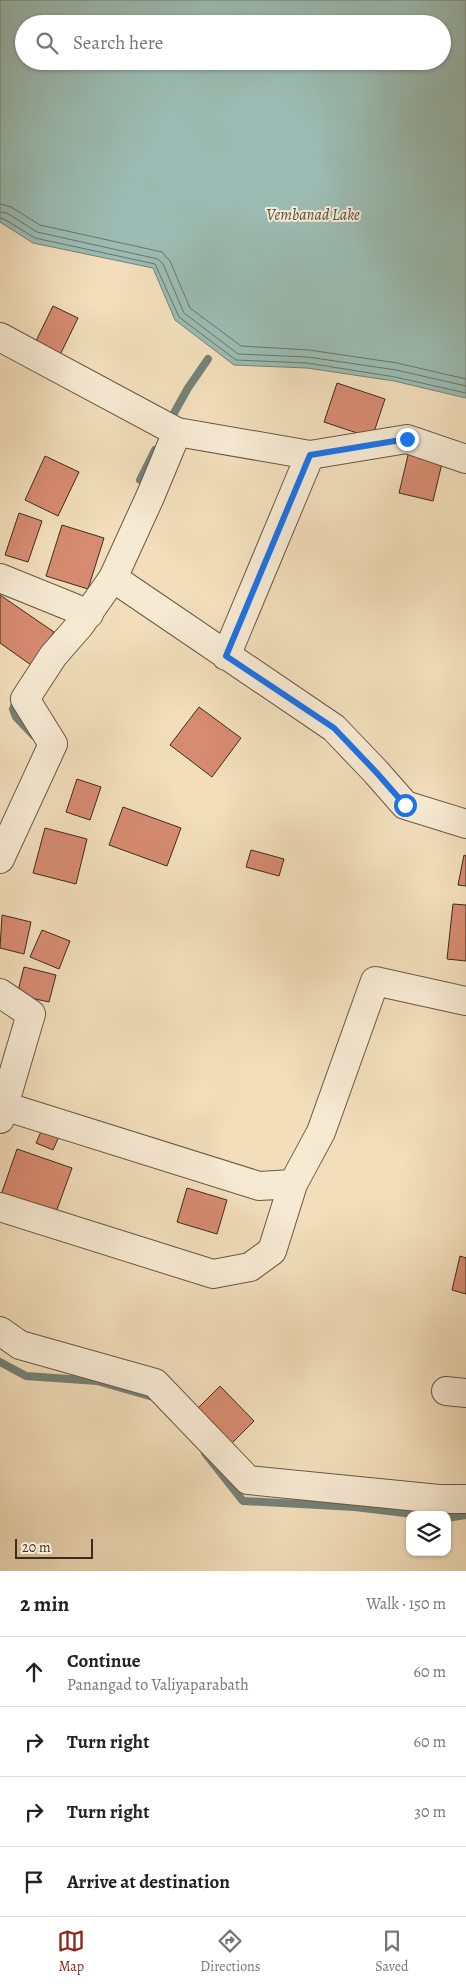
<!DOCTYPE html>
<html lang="en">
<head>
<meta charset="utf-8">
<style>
	body { margin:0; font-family:Alegreya,serif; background:#f6f6f6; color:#222 }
	.controls { position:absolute; right:15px; bottom:15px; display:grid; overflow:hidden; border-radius:10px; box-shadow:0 1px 4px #0004 }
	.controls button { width:45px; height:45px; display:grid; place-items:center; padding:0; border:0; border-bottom:1px solid #e0e0e0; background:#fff; color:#222; font:25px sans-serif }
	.scale { position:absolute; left:15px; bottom:12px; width:78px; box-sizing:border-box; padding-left:5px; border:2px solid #3c2c1e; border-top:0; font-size:14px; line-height:18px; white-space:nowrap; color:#3c2c1e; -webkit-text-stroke:4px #f7ead3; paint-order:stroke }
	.stop { position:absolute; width:15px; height:15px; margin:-11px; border:4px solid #1a73e8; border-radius:50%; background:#fff }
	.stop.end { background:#1a73e8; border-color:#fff; box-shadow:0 1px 5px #0008 }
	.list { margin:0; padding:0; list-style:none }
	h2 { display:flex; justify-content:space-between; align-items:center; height:65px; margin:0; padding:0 20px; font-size:21px }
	h2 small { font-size:16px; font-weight:400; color:#767676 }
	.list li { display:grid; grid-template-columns:32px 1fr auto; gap:15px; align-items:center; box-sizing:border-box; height:70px; padding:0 20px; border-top:1px solid #e0e0e0 }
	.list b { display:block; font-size:19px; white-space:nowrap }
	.list p { margin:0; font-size:16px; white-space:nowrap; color:#767676 }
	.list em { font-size:16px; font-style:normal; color:#767676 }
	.icon { flex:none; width:28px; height:28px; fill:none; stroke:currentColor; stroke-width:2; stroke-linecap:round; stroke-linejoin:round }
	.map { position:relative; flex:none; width:466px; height:1571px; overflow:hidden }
	.search { position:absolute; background:#fff; box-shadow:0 1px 4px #0004; left:15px; right:15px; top:15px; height:55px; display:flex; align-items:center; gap:12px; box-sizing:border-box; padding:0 18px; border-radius:28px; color:#767676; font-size:19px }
	.sheet { height:345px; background:#fff }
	nav { display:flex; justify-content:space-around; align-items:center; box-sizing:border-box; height:70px; border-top:1px solid #e0e0e0; background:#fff; font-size:14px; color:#767676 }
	nav a { display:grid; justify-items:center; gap:2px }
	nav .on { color:#8f2418 }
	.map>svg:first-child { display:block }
	.water { fill:#9bbcb3; stroke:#758277; fill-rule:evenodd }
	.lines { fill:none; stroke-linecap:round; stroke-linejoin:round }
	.shore { stroke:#6c7468; stroke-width:1 }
	.stream { stroke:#758277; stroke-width:8 }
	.building { fill:#d78b71; stroke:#3c2c1e }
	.minor-casing { stroke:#6a5845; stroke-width:30 }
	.minor { stroke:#f7ead3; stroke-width:28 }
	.route { stroke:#1a73e8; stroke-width:6 }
	.labels { text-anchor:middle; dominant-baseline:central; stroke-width:4; stroke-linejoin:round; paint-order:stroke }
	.water-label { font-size:16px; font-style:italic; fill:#545043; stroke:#f7ead3 }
</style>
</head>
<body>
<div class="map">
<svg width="466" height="1571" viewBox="0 0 466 1571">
	<rect width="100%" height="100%" fill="#f2debb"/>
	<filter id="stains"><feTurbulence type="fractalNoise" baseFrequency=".004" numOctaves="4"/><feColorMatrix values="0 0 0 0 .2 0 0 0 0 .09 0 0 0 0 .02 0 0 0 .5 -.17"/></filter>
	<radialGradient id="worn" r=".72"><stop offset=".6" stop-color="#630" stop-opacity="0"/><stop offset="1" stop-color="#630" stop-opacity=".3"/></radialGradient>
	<!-- water -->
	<path class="water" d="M0 0H466V398L394 381 307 368 234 365 175 320 153 268 33 243 0 222ZM24 24H442V61H24Z"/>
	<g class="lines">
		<!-- shore -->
		<path class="shore" d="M0 204 11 207 40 225 162 252 170 261 190 308 241 346 309 350 397 363 466 379
			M0 212 7 213 37 232 158 259 163 264 184 313 238 354 308 357 396 370 466 386
			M0 218 4 219 35 238 155 264 179 317 236 360 307 363 395 377 466 393"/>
		<!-- stream -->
		<path class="stream" d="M169 422 188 388 208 359
			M140 480 155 450
			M17 699 13 709 16 717 34 736
			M0 1362 26 1376 97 1381 153 1397 157 1400
			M205 1453 243 1501 355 1507 421 1515
			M447 1518 466 1515"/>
	</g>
	<!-- building -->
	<path class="building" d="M53 306 78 318 59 357 34 345Z
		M337 383 385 399 372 438 324 422Z
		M409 451 443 459 433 501 399 493Z
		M45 456 79 472 58 516 25 500Z
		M19 513 42 521 28 562 5 555Z
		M62 525 104 538 88 589 46 576Z
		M0 595 54 632 31 665 0 643Z
		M199 707 241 738 212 777 170 745Z
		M77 779 101 787 90 820 66 812Z
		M123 807 181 828 167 866 109 845Z
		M45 828 87 839 76 884 33 873Z
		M251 850 284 859 279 876 246 867Z
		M464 855 466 856V886L458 885Z
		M453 904 466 905V961L447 959Z
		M2 915 31 922 24 954 0 948Z
		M42 930 70 941 59 969 30 957Z
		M24 967 56 975 49 1002 17 995Z
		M44 1125 61 1132 53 1150 36 1143Z
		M17 1149 72 1168 55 1215 1 1195Z
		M187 1188 227 1200 217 1234 177 1222Z
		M460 1256 466 1258V1294L452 1290Z
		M220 1386 254 1421 229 1446 195 1411Z"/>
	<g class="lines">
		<!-- minor casing -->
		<g class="minor-casing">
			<path id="minor" d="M0 337 177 432 310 455 226 656
				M310 455 407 439 466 459
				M0 578 89 614
				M113 578 334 728 376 772 405 805 466 824
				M0 859 53 744 25 699 53 656 80 625 113 578 150 497 177 432
				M0 993 31 1014 0 1119
				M4 1106 259 1186 293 1184 321 1132 375 981 466 1001
				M0 1207 213 1274 250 1267 272 1251 293 1184
				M0 1331 20 1345 155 1383 248 1480 439 1499H466
				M446 1391 466 1393"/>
		</g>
		<!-- minor -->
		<use href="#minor" class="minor"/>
	</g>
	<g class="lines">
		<!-- route -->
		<path class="route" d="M405 805 376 772 334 728 226 656 310 455 407 439"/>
	</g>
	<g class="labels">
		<!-- water labels -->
		<g class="water-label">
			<text x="313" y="215">Vembanad Lake</text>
		</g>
	</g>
	<rect width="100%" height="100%" filter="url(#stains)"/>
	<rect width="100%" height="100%" fill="url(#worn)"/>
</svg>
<div class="controls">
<button><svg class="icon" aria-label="layers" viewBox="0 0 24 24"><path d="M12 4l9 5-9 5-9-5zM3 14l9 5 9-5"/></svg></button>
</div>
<div class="scale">20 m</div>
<div class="stop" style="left:405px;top:805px"></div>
<div class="stop end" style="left:407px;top:439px"></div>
<div class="search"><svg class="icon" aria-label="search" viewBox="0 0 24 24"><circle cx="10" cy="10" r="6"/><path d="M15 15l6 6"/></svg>Search here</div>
</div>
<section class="sheet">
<h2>2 min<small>Walk · 150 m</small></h2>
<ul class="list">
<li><svg class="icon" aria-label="ahead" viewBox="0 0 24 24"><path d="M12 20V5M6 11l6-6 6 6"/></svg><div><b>Continue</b><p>Panangad to Valiyaparabath</p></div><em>60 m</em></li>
<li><svg class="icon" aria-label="right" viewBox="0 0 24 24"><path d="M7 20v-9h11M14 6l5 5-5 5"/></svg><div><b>Turn right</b></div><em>60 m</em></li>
<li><svg class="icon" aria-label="right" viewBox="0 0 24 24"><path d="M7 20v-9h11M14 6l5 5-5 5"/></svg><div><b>Turn right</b></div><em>30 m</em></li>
<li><svg class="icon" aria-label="arrive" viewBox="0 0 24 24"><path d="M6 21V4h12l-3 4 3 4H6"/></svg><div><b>Arrive at destination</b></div></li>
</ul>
</section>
<nav>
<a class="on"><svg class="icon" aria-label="map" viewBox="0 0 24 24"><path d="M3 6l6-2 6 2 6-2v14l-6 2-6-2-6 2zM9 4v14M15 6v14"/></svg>Map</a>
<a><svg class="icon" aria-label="directions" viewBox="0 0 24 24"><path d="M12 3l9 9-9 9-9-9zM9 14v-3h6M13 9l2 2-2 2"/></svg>Directions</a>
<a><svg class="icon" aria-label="saved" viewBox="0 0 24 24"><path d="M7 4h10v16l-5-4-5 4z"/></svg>Saved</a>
</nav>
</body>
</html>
